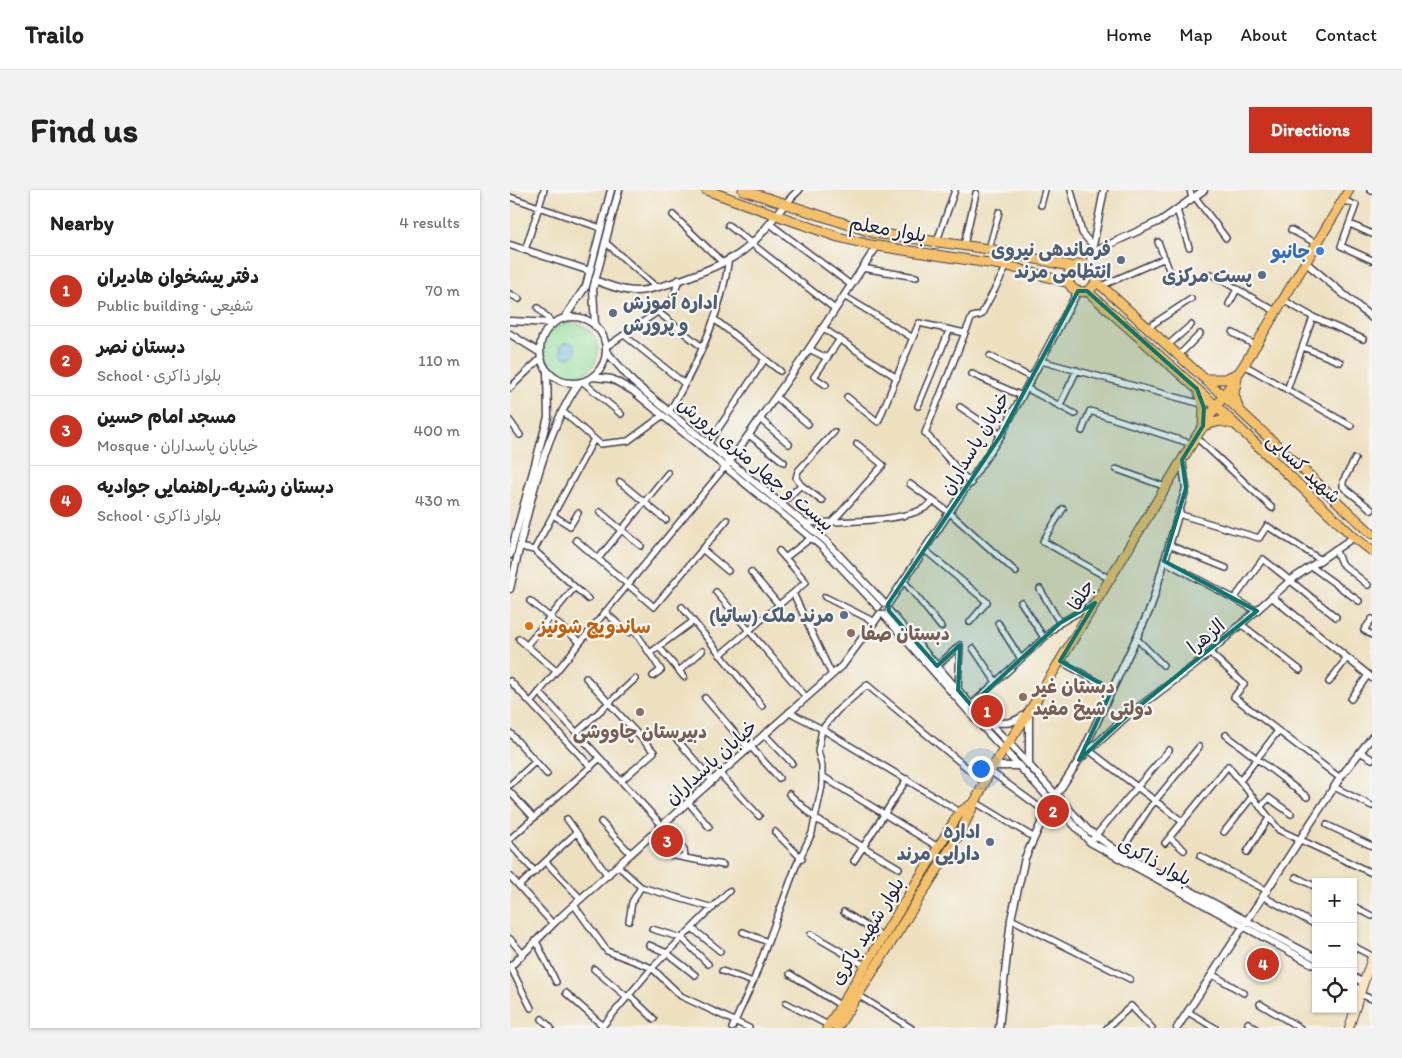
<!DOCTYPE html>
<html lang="en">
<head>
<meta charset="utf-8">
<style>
	body { margin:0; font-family:Itim,"Playpen Sans Arabic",sans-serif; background:#f2f2f2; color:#222 }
	.controls { position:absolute; right:15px; bottom:15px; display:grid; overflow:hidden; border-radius:0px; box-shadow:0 1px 4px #0004 }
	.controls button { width:45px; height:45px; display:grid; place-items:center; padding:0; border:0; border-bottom:1px solid #e0e0e0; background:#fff; color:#222; font:25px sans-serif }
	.you { position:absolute; left:470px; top:578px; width:18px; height:18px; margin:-12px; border:4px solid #fff; border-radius:50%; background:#1a73e8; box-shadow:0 0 0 8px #1a73e833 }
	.badge { display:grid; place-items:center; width:32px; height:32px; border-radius:50%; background:#c8321e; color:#fff; font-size:16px; font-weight:700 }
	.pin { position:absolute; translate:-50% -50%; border:2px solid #fff; box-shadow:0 1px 5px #0006 }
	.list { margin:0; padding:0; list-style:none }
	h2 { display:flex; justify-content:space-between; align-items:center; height:65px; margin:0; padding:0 20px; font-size:21px }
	h2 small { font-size:16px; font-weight:400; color:#767676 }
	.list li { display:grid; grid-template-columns:32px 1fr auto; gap:15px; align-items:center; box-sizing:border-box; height:70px; padding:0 20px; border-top:1px solid #e0e0e0 }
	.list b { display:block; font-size:19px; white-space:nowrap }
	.list p { margin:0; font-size:16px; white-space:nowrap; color:#767676 }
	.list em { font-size:16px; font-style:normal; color:#767676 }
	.icon { flex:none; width:28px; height:28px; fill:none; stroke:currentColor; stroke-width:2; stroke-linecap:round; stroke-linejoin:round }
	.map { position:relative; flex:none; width:862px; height:838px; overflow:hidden; border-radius:0px }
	header { display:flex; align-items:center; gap:30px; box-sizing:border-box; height:70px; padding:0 25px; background:#fff; border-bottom:1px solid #e0e0e0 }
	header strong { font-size:24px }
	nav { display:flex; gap:28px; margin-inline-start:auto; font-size:18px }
	.intro { display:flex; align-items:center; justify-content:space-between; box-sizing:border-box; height:120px; padding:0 30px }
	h1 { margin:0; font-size:35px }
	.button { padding:12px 22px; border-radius:0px; background:#c8321e; color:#fff; font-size:18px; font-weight:700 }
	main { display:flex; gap:30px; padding:0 30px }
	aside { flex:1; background:#fff; border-radius:0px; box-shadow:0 1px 4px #0004 }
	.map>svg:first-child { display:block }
	.green { fill:#91dc99; stroke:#5a7f6a }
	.water { fill:url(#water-rules); stroke:#496d92 }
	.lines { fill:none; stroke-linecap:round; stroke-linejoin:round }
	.minor-casing { stroke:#403e4f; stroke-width:8 }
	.tertiary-casing { stroke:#403e4f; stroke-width:9 }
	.secondary-casing { stroke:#403e4f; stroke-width:10 }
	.primary-casing { stroke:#403e4f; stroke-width:11 }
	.minor { stroke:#fff; stroke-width:5 }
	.tertiary { stroke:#fff; stroke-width:6 }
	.secondary { stroke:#fbe6c3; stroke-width:8 }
	.primary { stroke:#f4c16a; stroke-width:9 }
	.marked { fill:#0f766e; fill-opacity:0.2; stroke:#0f766e; stroke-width:4; stroke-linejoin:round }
	.shop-dot { fill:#3f7fe0; stroke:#f6f6f2; stroke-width:2 }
	.service-dot { fill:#5c6f8a; stroke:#f6f6f2; stroke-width:2 }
	.food-dot { fill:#e8710a; stroke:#f6f6f2; stroke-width:2 }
	.education-dot { fill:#8d6e63; stroke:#f6f6f2; stroke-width:2 }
	.labels { text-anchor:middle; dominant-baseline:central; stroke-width:4.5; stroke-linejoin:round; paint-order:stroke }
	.street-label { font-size:19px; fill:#22223b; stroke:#f6f6f2 }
	.service-label { font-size:19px; font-weight:bold; fill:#4e5e75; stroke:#f6f6f2; text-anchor:end }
	.shop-label { font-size:19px; font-weight:bold; fill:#366cbe; stroke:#f6f6f2; text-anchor:end }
	.food-label { font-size:19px; font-weight:bold; fill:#c56008; stroke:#f6f6f2; text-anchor:start }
	.education-label { font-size:19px; font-weight:bold; fill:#785e54; stroke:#f6f6f2; text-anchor:start }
</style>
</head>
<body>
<header>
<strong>Trailo</strong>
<nav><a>Home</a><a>Map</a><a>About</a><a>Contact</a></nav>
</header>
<div class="intro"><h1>Find us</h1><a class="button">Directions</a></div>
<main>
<aside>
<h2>Nearby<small>4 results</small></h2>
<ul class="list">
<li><span class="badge">1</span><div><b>دفتر پیشخوان هادیران</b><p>Public building · شفیعی</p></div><em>70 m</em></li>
<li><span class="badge">2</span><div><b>دبستان نصر</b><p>School · بلوار ذاکری</p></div><em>110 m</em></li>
<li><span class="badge">3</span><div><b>مسجد امام حسین</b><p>Mosque · خیابان پاسداران</p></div><em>400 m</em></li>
<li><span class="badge">4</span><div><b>دبستان رشدیه-راهنمایی جوادیه</b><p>School · بلوار ذاکری</p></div><em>430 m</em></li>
</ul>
</aside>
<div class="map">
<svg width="862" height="838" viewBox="0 0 862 838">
	<defs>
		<pattern id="water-rules" width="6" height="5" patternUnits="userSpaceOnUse" patternTransform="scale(1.25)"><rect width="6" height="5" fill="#70b8e8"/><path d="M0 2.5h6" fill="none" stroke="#5c95bd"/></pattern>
	</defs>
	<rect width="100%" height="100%" fill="#f6f6f2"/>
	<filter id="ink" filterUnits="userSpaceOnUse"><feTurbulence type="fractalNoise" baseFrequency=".02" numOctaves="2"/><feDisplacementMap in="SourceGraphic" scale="10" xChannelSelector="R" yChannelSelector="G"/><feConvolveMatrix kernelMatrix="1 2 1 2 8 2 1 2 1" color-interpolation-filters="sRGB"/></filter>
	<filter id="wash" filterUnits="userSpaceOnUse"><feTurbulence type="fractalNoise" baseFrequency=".0096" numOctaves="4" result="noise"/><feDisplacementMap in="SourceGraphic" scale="20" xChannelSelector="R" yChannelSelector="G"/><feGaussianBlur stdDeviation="1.12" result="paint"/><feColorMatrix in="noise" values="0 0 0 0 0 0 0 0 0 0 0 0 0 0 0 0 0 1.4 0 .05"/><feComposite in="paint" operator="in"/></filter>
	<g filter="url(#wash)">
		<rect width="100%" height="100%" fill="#ede0bf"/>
		<!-- green -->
		<path class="green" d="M34 160a27 27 0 1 1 54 0a27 27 0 1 1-54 0Z"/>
		<!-- water -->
		<path class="water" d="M50 160a8 8 0 1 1 16 0a8 8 0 1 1-16 0Z"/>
	</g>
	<g filter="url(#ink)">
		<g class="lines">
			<!-- minor casing -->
			<g class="minor-casing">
				<path id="minor" d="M561 0 572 43 584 57
					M680 0 682 9
					M860 0 862 1
					M0 7 29 17 34 0
					M685 7 716 48
					M832 10 846 15 831 56 862 70
					M531 15 535 0
					M667 20 679 57
					M163 25 212 72
					M260 34 341 95
					M840 34 862 44
					M218 35 325 119
					M781 40 806 53
					M427 51 445 0
					M95 52 146 97
					M648 52 664 92
					M454 55 466 3
					M479 59 489 22
					M15 60 29 17 91 38
					M352 78 406 87
					M701 84 765 121
					M591 96 655 68
					M0 104 9 109
					M334 106 403 148
					M773 110 803 127 777 200
					M719 114 727 99
					M28 118 42 133
					M148 122 192 157
					M803 127 853 149
					M204 129 270 181
					M313 138 387 188
					M637 138 681 109
					M455 143 415 243 461 294
					M723 143 745 155
					M114 145 175 194
					M657 156 681 135
					M96 157 162 112 169 89
					M793 157 830 172
					M299 159 317 168 304 187 316 195
					M480 166 522 188
					M668 166 690 144
					M317 168 330 149
					M531 171 688 213
					M734 175 841 236
					M462 184 512 206
					M73 192 111 224
					M0 198 30 169
					M516 198 565 224
					M266 207 298 234
					M337 207 368 232 409 133 455 143 462 127 471 125 497 76
					M551 213 567 180
					M408 216 439 141
					M450 217 491 245
					M52 221 90 254 118 251 152 226
					M159 222C187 175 212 123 219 68
					M250 229 279 254
					M0 231 10 245
					M572 241 580 221 682 254
					M239 245 274 272
					M686 247 762 318
					M198 254 255 169
					M845 269 833 291V297L862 320
					M606 279 656 297
					M110 292 156 330
					M400 294 440 323 506 382
					M312 311 291 295 286 288 288 281 324 242
					M272 314 291 295
					M553 319 533 351 600 389
					M90 322 131 356
					M668 324 749 348 757 336 811 370
					M43 325 60 336 68 323
					M323 331 373 275 347 254
					M294 333C324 331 406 334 423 311
					M66 350 144 417 217 330
					M659 355 716 378
					M10 357 24 360 84 249
					M192 359 218 381
					M825 359 831 373 858 395
					M24 360 78 409
					M415 360 477 412 460 432
					M275 368 301 348
					M88 369 158 283
					M654 371 747 421
					M802 377 849 411
					M241 382 269 415
					M394 391 431 437
					M530 399 550 433
					M206 402 296 507
					M283 403 322 485
					M315 407 365 432
					M724 409 753 369 826 427
					M20 411 70 452
					M511 412 534 448
					M172 417 252 516
					M95 422 118 443 124 440 151 480 143 486
					M862 429 854 440 862 445
					M488 433 511 469
					M732 435 790 480
					M9 449 46 481
					M627 449 653 475
					M17 455 64 398
					M149 457 174 487
					M463 458 486 492
					M699 462 734 494 724 507 830 588
					M140 463 182 432
					M210 465 296 392 269 361
					M550 471 602 500
					M427 476 450 455 448 500
					M169 481 192 461
					M76 488 144 562 111 591
					M0 491 81 577
					M819 492 837 468
					M29 502 174 659 175 668
					M195 508 238 558
					M841 509 858 485
					M21 512 215 277
					M461 515 550 433 583 414
					M279 522 312 539 450 622
					M0 543 37 584
					M66 543 125 489
					M162 544 202 590
					M254 544 282 573
					M716 545 797 607
					M240 556 269 588
					M580 561 673 632
					M850 562 862 569
					M480 581 536 622
					M210 584 249 626
					M312 586 428 657
					M730 591 768 541
					M0 595 25 572
					M824 597 862 616
					M0 602 24 628
					M279 604 306 629 389 678
					M178 612 199 637
					M465 612 523 647
					M750 617 759 608 781 624
					M57 629 98 686
					M91 632 121 664
					M817 635 862 656
					M265 642 292 669
					M714 642 742 607
					M660 648 674 660
					M0 649 89 569
					M580 652 659 560
					M655 653 718 576 769 640 862 683
					M0 654 25 682
					M737 662 759 628
					M610 663 640 617 689 557
					M159 665 213 675
					M690 666 758 701
					M344 671 397 589
					M36 672 71 709
					M108 676 131 697 203 718
					M0 686 43 734
					M786 687 806 697
					M9 696 66 643
					M754 707 806 735
					M64 715 97 761 142 778 171 806 239 838
					M843 716 862 726
					M334 722 372 746
					M501 729 620 789
					M119 731 122 712 131 697
					M182 738 210 761
					M142 739 172 748 198 774
					M233 742 258 752
					M301 744 354 775
					M0 749 13 764
					M26 751 46 792
					M139 755 157 763 185 785
					M843 756 862 766
					M0 776 21 818
					M84 779 117 807
					M212 781 243 792
					M280 784 330 815
					M703 785 734 803
					M56 803 93 836
					M849 804 862 809
					M119 805 144 829
					M348 805 401 838
					M276 813 318 835
					M750 814 790 838
					M678 822 705 838
					M32 829 41 838
					M738 833 745 838
					M91 838 142 778 219 701
					M222 838 243 792 286 676 302 643 312 596V576L308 561 312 539 328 520 357 495 474 592
					M597 838 621 816 642 838"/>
			</g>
			<!-- tertiary casing -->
			<g class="tertiary-casing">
				<path id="tertiary" d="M0 55 80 81
					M583 62 652 30 694 0
					M795 72 862 128
					M579 76 594 0
					M85 90C97 95 112 101 125 101 148 101 215 75 233 61 256 44 268 18 289 0
					M30 160a33 33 0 1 1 66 0a33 33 0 1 1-66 0Z
					M55 127 76 96 101 0
					M0 131 43 133
					M85 136 83 99 109 0
					M0 144 29 162
					M96 161 123 192 316 351 374 413
					M83 187 102 189 123 201 311 356 368 417
					M218 274 293 168 367 56
					M0 365 38 227 37 181
					M0 399C15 335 31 247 69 193
					M762 407 862 488
					M378 414 491 245 568 101
					M379 421 461 515 499 553 578 640 610 663 806 768
					M374 425 467 531 580 652 806 776
					M477 532C497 534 503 534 519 522V575
					M570 569 617 526 685 475 781 390 844 347
					M483 576H509
					M0 777 45 732 178 612 332 476 370 424
					M843 787 852 792
					M843 796 850 800
					M489 838 501 729 515 668 538 618 569 570 641 417 676 298 672 270
					M667 838 832 585 862 547"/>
			</g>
			<!-- secondary casing -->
			<g class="secondary-casing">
				<path id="secondary" d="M839 838 862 767"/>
			</g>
			<!-- primary casing -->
			<g class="primary-casing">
				<path id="primary" d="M196 0 328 47 361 55 498 76 559 93
					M233 0 364 43 479 59 564 77
					M558 88a14 14 0 1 1 28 0a14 14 0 1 1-28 0Z
					M586 91 730 221 862 344
					M577 101 706 216 844 347 862 361
					M727 188 724 204 728 217
					M695 189H715L728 183
					M689 204 694 218 693 236 710 231 723 234
					M465 612 480 581 519 522 686 247 734 175 839 0
					M317 838 450 622 465 612 449 645 327 838"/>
			</g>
			<!-- minor -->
			<use href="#minor" class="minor"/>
			<!-- tertiary -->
			<use href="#tertiary" class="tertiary"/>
			<!-- secondary -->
			<use href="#secondary" class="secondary"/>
			<!-- primary -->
			<use href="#primary" class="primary"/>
		</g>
	</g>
	<!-- marked area -->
	<path class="marked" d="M568 101H577L687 199 694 218 693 236 672 270 676 298 654 371 747 421 617 526 569 570 602 500 550 471 585 413 550 433 461 515 448 500 450 455 427 476 379 421 378 414 491 245Z"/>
	<!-- markers -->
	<circle class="shop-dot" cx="810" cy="61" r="5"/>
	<g class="service-dot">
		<circle cx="611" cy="70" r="5"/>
		<circle cx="752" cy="85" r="5"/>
		<circle cx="103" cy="123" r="5"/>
		<circle cx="334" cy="425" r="5"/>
		<circle cx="480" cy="652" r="5"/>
	</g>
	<circle class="food-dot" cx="19" cy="436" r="5"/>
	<g class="education-dot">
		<circle cx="341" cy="443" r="5"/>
		<circle cx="513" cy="507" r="5"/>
		<circle cx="130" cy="522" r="5"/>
	</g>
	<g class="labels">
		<!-- street labels -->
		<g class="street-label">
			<text transform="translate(378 39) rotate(10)">بلوار معلم</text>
			<text transform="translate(465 253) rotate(-59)">خیابان پاسداران</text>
			<text transform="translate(246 274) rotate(40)">بیست و چهار متری پرورش</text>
			<text transform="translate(794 278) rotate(43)">شهید کسایی</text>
			<text transform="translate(571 405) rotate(-59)">جلفا</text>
			<text transform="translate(696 446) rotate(-40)">الزهرا</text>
			<text transform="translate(201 572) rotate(-42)">خیابان پاسداران</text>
			<text transform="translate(645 671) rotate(29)">بلوار ذاکری</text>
			<text transform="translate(357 741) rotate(-58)">بلوار شهید باکری</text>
		</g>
		<!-- service labels -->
		<g class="service-label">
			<text x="601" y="59">فرماندهی نیروی<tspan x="601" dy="22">انتظامی مرند</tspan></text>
			<text x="742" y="85">پست مرکزی</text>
			<text x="113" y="112" text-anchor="start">اداره آموزش<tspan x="113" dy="22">و پرورش</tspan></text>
			<text x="324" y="425">مرند ملک (ساتیا)</text>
			<text x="470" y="641">اداره<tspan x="470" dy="22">دارایی مرند</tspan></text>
		</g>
		<!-- shop labels -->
		<g class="shop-label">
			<text x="800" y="61">جانبو</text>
		</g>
		<!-- food labels -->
		<g class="food-label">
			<text x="29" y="436">ساندویچ شونیز</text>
		</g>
		<!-- education labels -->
		<g class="education-label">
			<text x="351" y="443">دبستان صفا</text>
			<text x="523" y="496">دبستان غیر<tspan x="523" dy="22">دولتی شیخ مفید</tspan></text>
			<text x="130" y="541" text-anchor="middle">دبیرستان چاووشی</text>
		</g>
	</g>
</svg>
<div class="controls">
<button>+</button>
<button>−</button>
<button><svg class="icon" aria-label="locate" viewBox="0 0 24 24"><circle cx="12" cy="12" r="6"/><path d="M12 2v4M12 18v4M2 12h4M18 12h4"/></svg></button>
</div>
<div class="you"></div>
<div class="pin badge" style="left:477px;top:521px">1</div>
<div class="pin badge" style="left:543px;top:621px">2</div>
<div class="pin badge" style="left:157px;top:651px">3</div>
<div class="pin badge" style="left:753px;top:774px">4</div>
</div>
</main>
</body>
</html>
